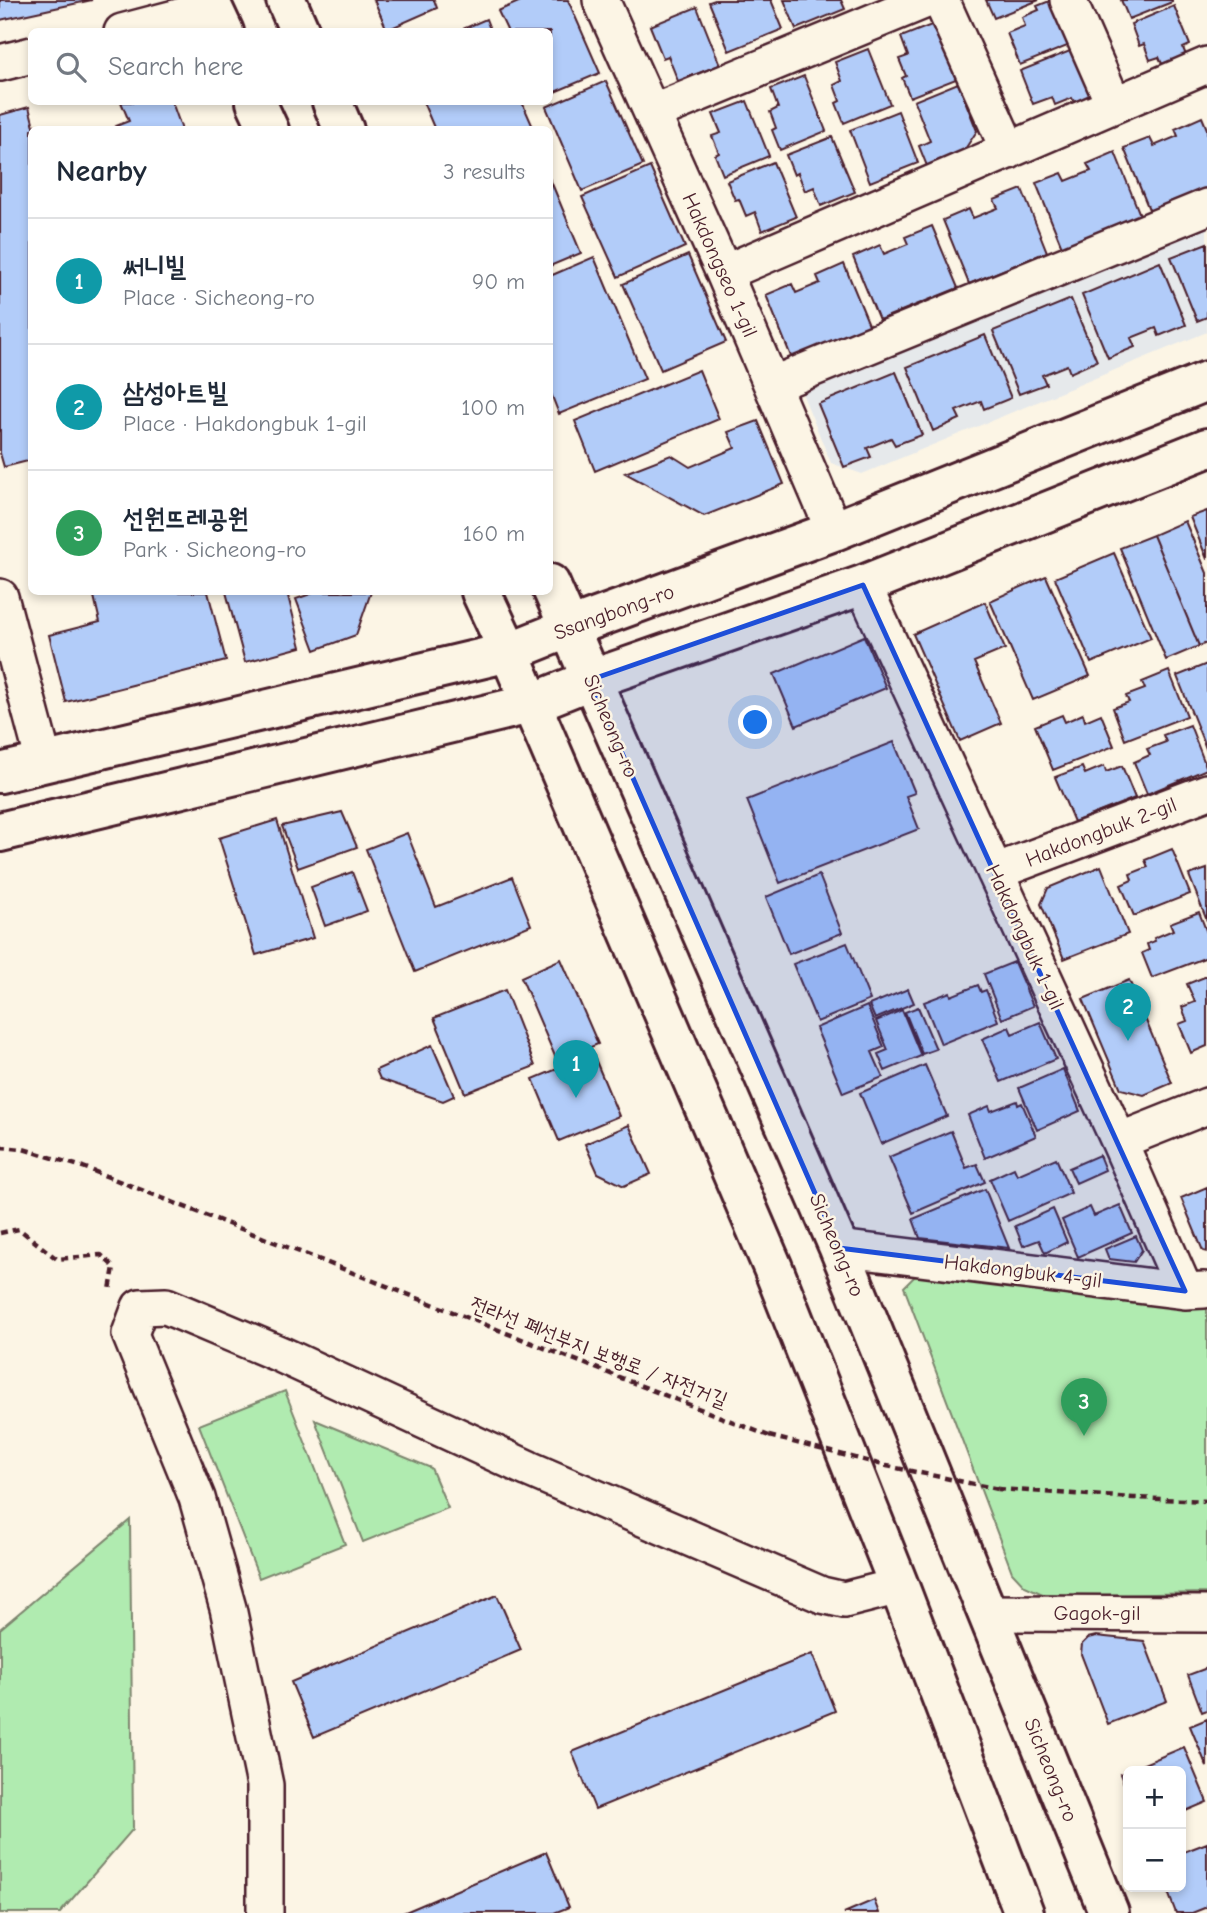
<!DOCTYPE html>
<html lang="en">
<head>
<meta charset="utf-8">
<style>
	body { margin:0; font-family:"Comic Neue","Poor Story",sans-serif; background:#f6f6f7; color:#1f2937 }
	.controls { position:absolute; right:21px; bottom:21px; display:grid; overflow:hidden; border-radius:10px; box-shadow:0 4px 10px #0003 }
	.controls button { width:63px; height:63px; display:grid; place-items:center; padding:0; border:0; border-bottom:2px solid #e0e1e3; background:#fff; color:#1f2937; font:35px sans-serif }
	.you { position:absolute; left:756px; top:723px; width:24px; height:24px; margin:-18px; border:5px solid #fff; border-radius:50%; background:#1a73e8; box-shadow:0 0 0 10px #1a73e833 }
	.badge { display:grid; place-items:center; width:46px; height:46px; border-radius:50%; background:#4a1f2b; color:#fff; font-size:23px; font-weight:700 }
	.pin { position:absolute; translate:-50% -58px; filter:drop-shadow(0 2px 4px #0008) }
	.pin::after { content:''; position:absolute; top:37px; width:24px; height:21px; background:inherit; clip-path:polygon(0 0,100% 0,50% 100%) }
	.list { margin:0; padding:0; list-style:none }
	h2 { display:flex; justify-content:space-between; align-items:center; height:91px; margin:0; padding:0 28px; font-size:30px }
	h2 small { font-size:23px; font-weight:400; color:#747a83 }
	.list li { display:grid; grid-template-columns:46px 1fr auto; gap:21px; align-items:center; box-sizing:border-box; height:126px; padding:0 28px; border-top:2px solid #e0e1e3 }
	.list b { display:block; font-size:26px; white-space:nowrap }
	.list p { margin:0; font-size:23px; white-space:nowrap; color:#747a83 }
	.list em { font-size:23px; font-style:normal; color:#747a83 }
	.icon { flex:none; width:38px; height:38px; fill:none; stroke:currentColor; stroke-width:2; stroke-linecap:round; stroke-linejoin:round }
	.map { position:relative; flex:none; width:1207px; height:1913px; overflow:hidden }
	.search { position:absolute; background:#fff; box-shadow:0 4px 10px #0003; left:28px; top:28px; width:525px; height:77px; display:flex; align-items:center; gap:18px; box-sizing:border-box; padding:0 24px; border-radius:10px; color:#747a83; font-size:26px }
	.panel { position:absolute; background:#fff; box-shadow:0 4px 10px #0003; left:28px; top:126px; width:525px; height:469px; border-radius:10px }
	.map>svg:first-child { display:block }
	.built { fill:#e6e9eb }
	.green { fill:#b0ebb0; stroke:#7d856e; stroke-width:2 }
	.building { fill:#b2ccf9; stroke:#4a1f2b; stroke-width:2 }
	.lines { fill:none; stroke-linecap:round; stroke-linejoin:round }
	.street-casing { stroke:#4a1f2b; stroke-width:40 }
	.secondary-casing { stroke:#4a1f2b; stroke-width:44 }
	.path { stroke:#4a1f2b; stroke-width:4.5; stroke-dasharray:7 5; stroke-linecap:butt }
	.street { stroke:#fcf5e5; stroke-width:35 }
	.secondary { stroke:#fcf5e5; stroke-width:38 }
	.path-bridge { stroke:#4a1f2b; stroke-width:4.5; stroke-dasharray:7 5; stroke-linecap:butt }
	.marked { fill:#1d4ed8; fill-opacity:0.2; stroke:#1d4ed8; stroke-width:5; stroke-linejoin:round }
	.labels { text-anchor:middle; dominant-baseline:central; stroke-width:5; stroke-linejoin:round; paint-order:stroke }
	.street-label { font-size:21px; fill:#4a1f2b; stroke:#fcf5e5 }
</style>
</head>
<body>
<div class="map">
<svg width="1207" height="1913" viewBox="0 0 1207 1913">
	<rect width="100%" height="100%" fill="#fcf5e5"/>
	<filter id="ink" filterUnits="userSpaceOnUse"><feTurbulence type="fractalNoise" baseFrequency=".0143" numOctaves="2"/><feDisplacementMap in="SourceGraphic" scale="14" xChannelSelector="R" yChannelSelector="G"/><feConvolveMatrix kernelMatrix="1 2 1 2 8 2 1 2 1" color-interpolation-filters="sRGB"/></filter>
	<g filter="url(#ink)">
		<!-- built -->
		<path class="built" d="M1207 226V332L862 474 831 463 802 393Z"/>
		<!-- green -->
		<path class="green" d="M931 1271 1207 1300V1593L1047 1596 1025 1586 1012 1572 904 1287 914 1277Z
			M285 1391 345 1544 259 1578 199 1425Z
			M315 1420 431 1468 448 1508 363 1542Z
			M130 1520 133 1829 60 1913H0V1629Z"/>
		<!-- building -->
		<path class="building" d="M0 0H92L0 20Z
			M374 0H434L437 8 387 30Z
			M523 0H568L600 73 550 94V32H508L498 11Z
			M715 0H771L783 29 729 51 709 2Z
			M784 0H841L845 9 796 29Z
			M986 0H1039L994 18Z
			M1052 0 1070 45 1020 65 1007 33 1025 26 1022 17 1039 10 1037 6Z
			M1121 0H1172V2L1129 19Z
			M1174 6 1190 45 1183 48 1186 55 1162 64 1159 57 1150 60 1144 44 1139 46 1131 24Z
			M697 7 720 65 678 81 668 56 663 58 650 26Z
			M486 19 491 32H456Z
			M934 24 956 79 910 97 902 78 906 76 899 59 908 56 901 37Z
			M868 49 890 104 844 123 836 103 840 101 834 85 842 81 835 62Z
			M1075 49 1094 95 1074 102 1072 98 1055 105 1052 97 1033 104 1020 71Z
			M804 76 826 131 780 150 772 130 776 128 770 112 778 108 771 89Z
			M606 81 643 165 582 191 546 107Z
			M958 83 977 131 963 152 927 166 919 146 930 141 914 101Z
			M747 101 769 156 723 175 715 155 719 153 712 136 721 133 713 114Z
			M121 102H172L182 130H118L116 126 129 121Z
			M423 102H522L533 127 527 130H435Z
			M29 107 35 130H32V460L4 467 0 453V115Z
			M898 111 918 163 870 182 850 130Z
			M1202 117 1207 129V189L1150 212 1124 148 1150 138 1154 146 1178 136 1175 129Z
			M832 137 855 192 821 206 814 187 805 191 798 173 794 175 786 155Z
			M1115 152 1140 215 1062 247 1036 183 1062 173 1066 181 1091 171 1087 164Z
			M773 162 796 217 762 231 755 212 746 216 739 199 735 200 727 181Z
			M650 167 685 247 618 277 582 197Z
			M550 179 581 253 550 266Z
			M1022 189 1047 252 969 284 943 220 969 209 973 218 998 208 994 200Z
			M932 226 958 288 879 320 853 257 880 245 884 254 908 244 905 237Z
			M1207 243V317L1197 321 1171 257Z
			M688 255 726 342 661 370 623 284Z
			M594 257 645 379 559 414 550 391V276Z
			M1160 262 1186 325 1159 336 1156 328 1131 338 1135 347 1108 358 1082 295Z
			M844 264 870 327 792 359 766 295 792 284 796 293 820 283 817 276Z
			M1071 299 1097 361 1070 373 1067 365 1042 375 1046 384 1019 394 993 331Z
			M985 335 1011 398 984 409 981 401 956 411 960 419 933 431 907 367Z
			M699 370 719 419 595 471 575 421Z
			M896 372 922 435 895 445 891 438 867 448 871 457 844 467 818 404Z
			M758 421 784 484 704 516 625 473 671 455 690 467 735 448 728 432Z
			M1207 511V559L1190 517Z
			M1185 521 1207 573V643L1199 646 1153 535Z
			M1153 535 1199 646 1166 660 1120 548Z
			M1114 553 1151 638 1091 663 1055 578Z
			M1046 576 1090 676 1033 700 990 601Z
			M93 592H208L226 661 66 702 49 635 100 622Z
			M226 592H287L301 647 245 662Z
			M316 592H371L356 635 315 650 296 599Z
			M985 602 1005 649 974 662 1001 723 960 741 913 634Z
			M864 636 886 688 796 726 774 674Z
			M1207 664V751L1177 676Z
			M1169 671 1187 716 1125 740 1113 708 1129 702 1126 696 1145 689 1142 682Z
			M1083 714 1085 721 1101 714 1114 746 1053 770 1035 726 1062 715 1065 722Z
			M1190 725 1207 769 1147 794 1134 762 1150 755 1147 749 1166 742 1163 735Z
			M894 742 915 793 906 796 919 829 780 883 747 800Z
			M1104 766 1106 772 1122 766 1135 798 1074 822 1055 777 1082 767 1085 774Z
			M342 812 357 847 298 868 282 826Z
			M277 820 313 938 256 955 219 838Z
			M407 833 436 907 512 877 531 925 415 972 366 849Z
			M1172 849 1190 894 1134 916 1121 885 1132 880 1130 874 1148 867 1145 860Z
			M1101 866 1128 934 1064 959 1041 904 1048 888Z
			M1207 869V921L1189 875Z
			M352 872 367 911 325 926 311 887Z
			M819 875 842 933 789 954 766 897Z
			M1199 912 1207 933V957L1152 978 1142 953 1149 950 1147 944 1155 941 1154 938 1173 930 1170 923Z
			M847 943 870 1000 817 1022 793 964Z
			M561 959 598 1044 557 1061 521 977Z
			M1014 962 1033 1006 1002 1019 984 974Z
			M1207 976V1046L1191 1053 1179 1024 1187 1021 1182 1007 1195 1002 1187 984Z
			M1129 980 1172 1083 1144 1095 1121 1089 1083 999Z
			M978 985 981 992 986 990 998 1021 941 1044 924 1002 950 992 951 996Z
			M908 989 914 1003 875 1019 869 1005Z
			M505 990 535 1066 465 1093 434 1018Z
			M867 1006 884 1047 872 1052 883 1077 843 1093 816 1028Z
			M918 1007 936 1049 922 1054 905 1012Z
			M902 1010 921 1056 885 1071 878 1054 888 1050 876 1021Z
			M1040 1022 1056 1059 1001 1082 982 1039 1009 1027 1012 1034Z
			M432 1045 454 1096 443 1101 380 1079 376 1070Z
			M593 1054 619 1116 559 1141 533 1079Z
			M925 1065 947 1116 881 1144 860 1093Z
			M1063 1069 1080 1111 1037 1130 1019 1088Z
			M1017 1101 1018 1105 1022 1103 1036 1136 985 1158 968 1115 989 1106 991 1111Z
			M629 1125 651 1174 624 1186 598 1173 585 1144Z
			M951 1131 966 1168 977 1164 985 1182 913 1213 889 1157Z
			M1099 1155 1105 1170 1076 1183 1069 1168Z
			M1056 1158 1071 1193 1008 1221 990 1179 1014 1168 1017 1175Z
			M1207 1187V1252L1203 1251 1181 1198Z
			M985 1189 1009 1248 920 1238 913 1219Z
			M1120 1205 1132 1233 1078 1257 1062 1220 1090 1207 1094 1216Z
			M1053 1209 1067 1242 1045 1253 1039 1240 1023 1246 1015 1226Z
			M1136 1236 1142 1250 1134 1262 1109 1259 1105 1249Z
			M497 1595 521 1650 314 1737 291 1682Z
			M1096 1636 1144 1641 1167 1701 1108 1724 1081 1654 1082 1644 1088 1638Z
			M812 1654 835 1711 595 1809 572 1752Z
			M1207 1668V1710L1202 1712 1188 1675Z
			M1207 1719V1767L1190 1726Z
			M1184 1747 1207 1802 1181 1813V1771H1128V1793L1120 1774Z
			M1207 1843V1907L1192 1913H1176L1166 1887H1181V1853Z
			M546 1852 569 1907 554 1913H403Z
			M874 1900 879 1913H844Z"/>
		<g class="lines">
			<!-- street casing -->
			<g class="street-casing">
				<path id="street" d="M601 0 724 273 834 531
					M941 0 1009 151
					M1068 0 1114 105
					M122 32 213 8
					M0 63 32 55
					M652 113 926 0
					M724 273 1207 65
					M772 385 1207 207
					M863 585 1119 1141 1185 1291
					M0 597 44 762
					M995 872 1207 792
					M1119 1141 1207 1106
					M839 1248 1185 1291 1204 1290
					M987 1613 1207 1614
					M265 1913V1785L228 1608 197 1498 130 1334 140 1307 166 1306 282 1355 529 1469 822 1595 844 1600 899 1586"/>
			</g>
			<!-- secondary casing -->
			<g class="secondary-casing">
				<path id="secondary" d="M209 0 224 32
					M286 0 300 32
					M256 102 269 130
					M332 102 344 130
					M550 584 839 1248 1109 1913
					M481 592 509 652 773 1268 899 1586 1024 1913
					M0 773 509 652 569 628 834 531 1207 381
					M0 832 530 704 590 680 863 585 1207 448"/>
			</g>
			<!-- path -->
			<path class="path" d="M0 1147 23 1149 83 1167 769 1436
				M0 1233 19 1229 57 1259 101 1255 114 1267 110 1290
				M998 1489 1134 1498 1207 1501"/>
			<!-- street -->
			<use href="#street" class="street"/>
			<!-- secondary -->
			<use href="#secondary" class="secondary"/>
			<!-- path-bridge -->
			<path class="path-bridge" d="M769 1436 887 1466 998 1489"/>
		</g>
	</g>
	<!-- marked area -->
	<path class="marked" d="M863 585 1185 1291 839 1248 590 680Z"/>
	<g class="labels">
		<!-- street labels -->
		<g class="street-label">
			<text transform="translate(720 265) rotate(66)">Hakdongseo 1-gil</text>
			<text transform="translate(614 612) rotate(-20)">Ssangbong-ro</text>
			<text transform="translate(611 726) rotate(67)">Sicheong-ro</text>
			<text transform="translate(1101 832) rotate(-21)">Hakdongbuk 2-gil</text>
			<text transform="translate(1025 937) rotate(65)">Hakdongbuk 1-gil</text>
			<text transform="translate(837 1245) rotate(67)">Sicheong-ro</text>
			<text transform="translate(1023 1271) rotate(7)">Hakdongbuk 4-gil</text>
			<text transform="translate(599 1352) rotate(21)">전라선 폐선부지 보행로 / 자전거길</text>
			<text x="1097" y="1613">Gagok-gil</text>
			<text transform="translate(1051 1770) rotate(68)">Sicheong-ro</text>
		</g>
	</g>
</svg>
<div class="controls">
<button>+</button>
<button>−</button>
</div>
<div class="you"></div>
<div class="pin badge" style="left:576px;top:1098px;background:#0f9aa8">1</div>
<div class="pin badge" style="left:1128px;top:1041px;background:#0f9aa8">2</div>
<div class="pin badge" style="left:1084px;top:1436px;background:#2e9e5b">3</div>
<div class="search"><svg class="icon" aria-label="search" viewBox="0 0 24 24"><circle cx="10" cy="10" r="6"/><path d="M15 15l6 6"/></svg>Search here</div>
<section class="panel">
<h2>Nearby<small>3 results</small></h2>
<ul class="list">
<li><span class="badge" style="background:#0f9aa8">1</span><div><b>써니빌</b><p>Place · Sicheong-ro</p></div><em>90 m</em></li>
<li><span class="badge" style="background:#0f9aa8">2</span><div><b>삼성아트빌</b><p>Place · Hakdongbuk 1-gil</p></div><em>100 m</em></li>
<li><span class="badge" style="background:#2e9e5b">3</span><div><b>선원뜨레공원</b><p>Park · Sicheong-ro</p></div><em>160 m</em></li>
</ul>
</section>
</div>
</body>
</html>
